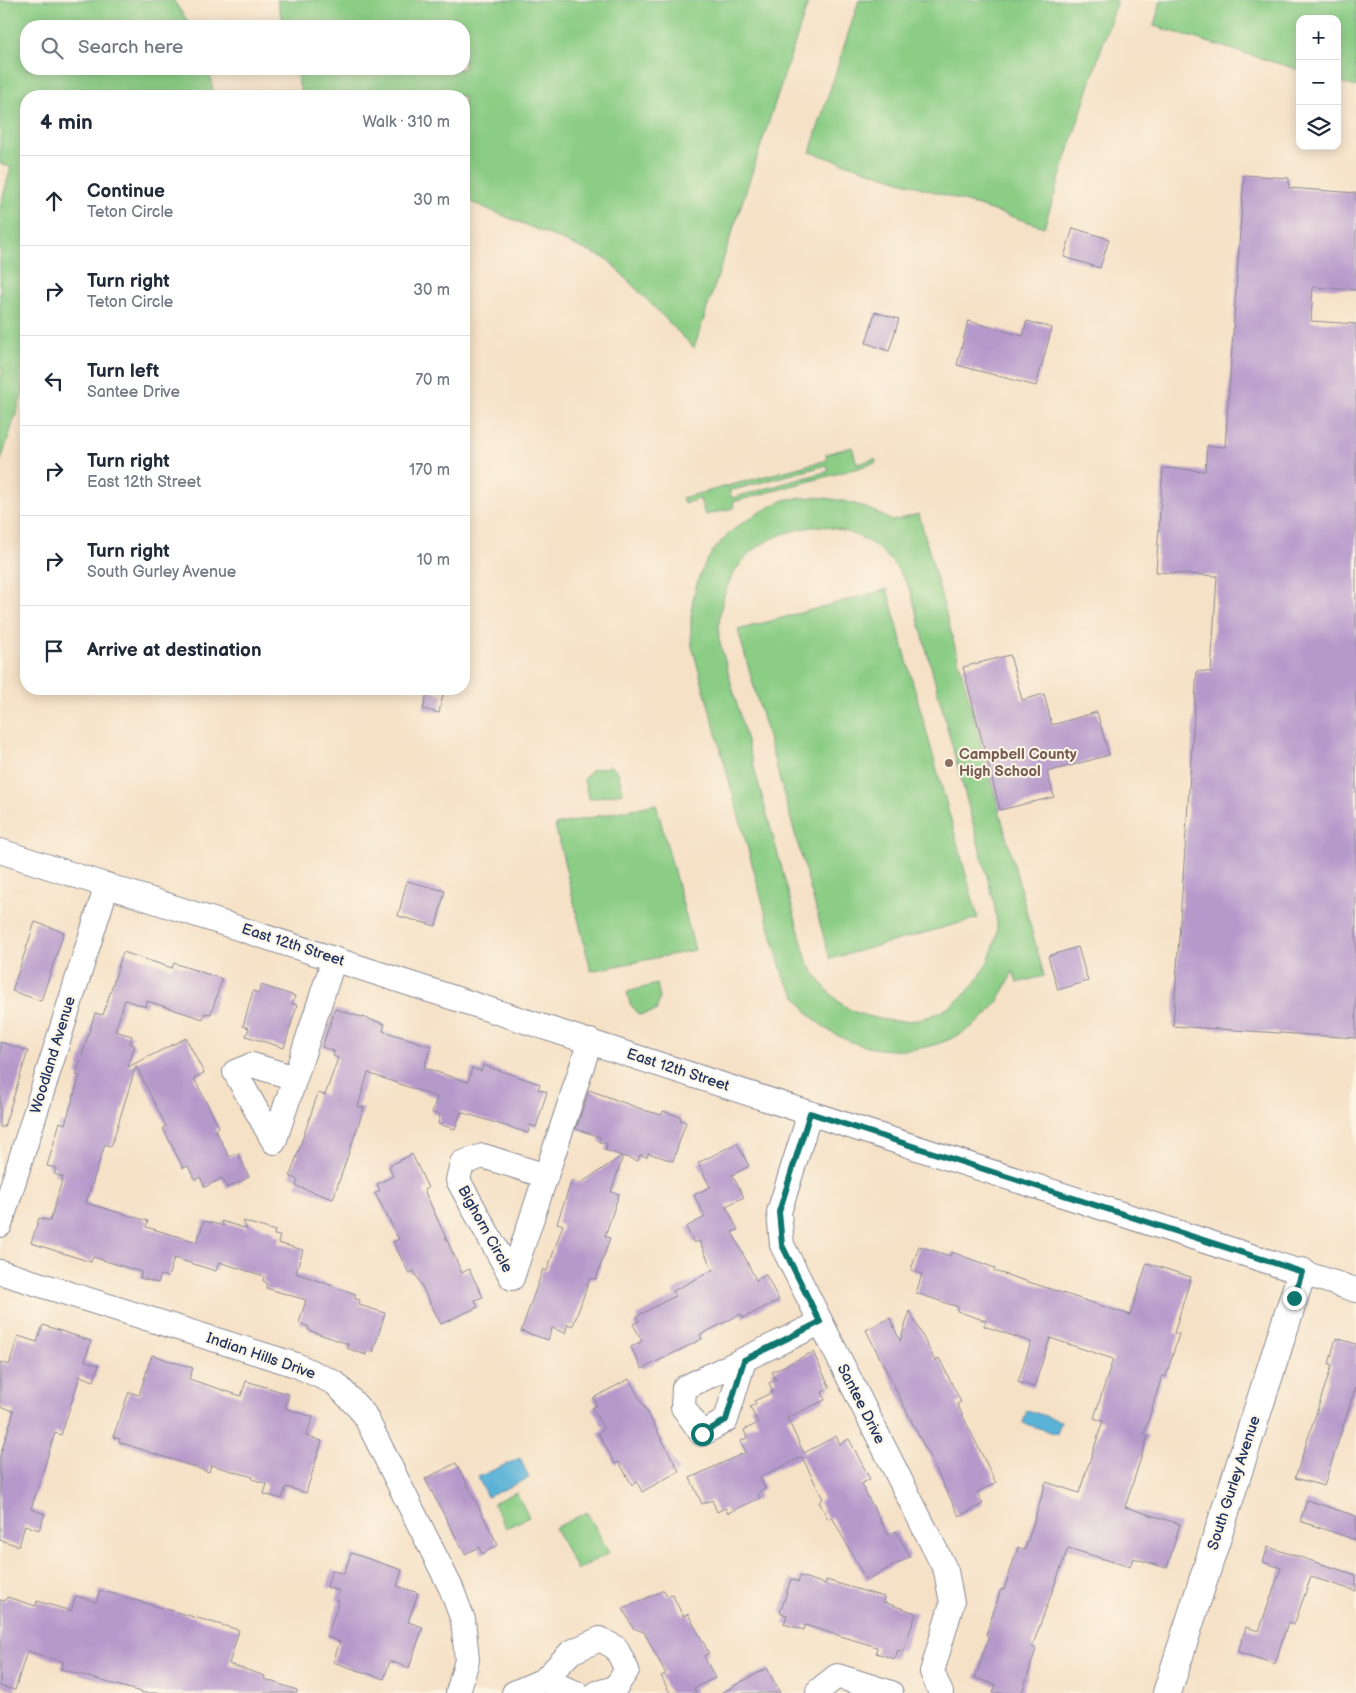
<!DOCTYPE html>
<html lang="en">
<head>
<meta charset="utf-8">
<style>
	body { margin:0; font-family:"Balsamiq Sans",sans-serif; background:#f2f2f3; color:#1f2937 }
	.controls { position:absolute; right:15px; top:15px; display:grid; overflow:hidden; border-radius:10px; box-shadow:0 2px 12px #0003 }
	.controls button { width:45px; height:45px; display:grid; place-items:center; padding:0; border:0; border-bottom:1px solid #e0e1e3; background:#fff; color:#1f2937; font:25px sans-serif }
	.stop { position:absolute; width:15px; height:15px; margin:-11px; border:4px solid #0f766e; border-radius:50%; background:#fff }
	.stop.end { background:#0f766e; border-color:#fff; box-shadow:0 1px 5px #0008 }
	.list { margin:0; padding:0; list-style:none }
	h2 { display:flex; justify-content:space-between; align-items:center; height:65px; margin:0; padding:0 20px; font-size:21px }
	h2 small { font-size:16px; font-weight:400; color:#747a83 }
	.list li { display:grid; grid-template-columns:32px 1fr auto; gap:15px; align-items:center; box-sizing:border-box; height:90px; padding:0 20px; border-top:1px solid #e0e1e3 }
	.list b { display:block; font-size:19px; white-space:nowrap }
	.list p { margin:0; font-size:16px; white-space:nowrap; color:#747a83 }
	.list em { font-size:16px; font-style:normal; color:#747a83 }
	.icon { flex:none; width:28px; height:28px; fill:none; stroke:currentColor; stroke-width:2; stroke-linecap:round; stroke-linejoin:round }
	.map { position:relative; flex:none; width:1356px; height:1693px; overflow:hidden }
	.search { position:absolute; background:#fff; box-shadow:0 2px 12px #0003; left:20px; top:20px; width:450px; height:55px; display:flex; align-items:center; gap:12px; box-sizing:border-box; padding:0 18px; border-radius:20px; color:#747a83; font-size:19px }
	.panel { position:absolute; background:#fff; box-shadow:0 2px 12px #0003; left:20px; top:90px; width:450px; height:605px; border-radius:20px }
	.map>svg:first-child { display:block }
	.green { fill:#8bcd85; stroke:#537e72; fill-rule:evenodd }
	.water { fill:#5ab3d7; stroke:#3a719a }
	.building { fill:#b699cb }
	.lines { fill:none; stroke-linecap:round; stroke-linejoin:round }
	.minor-casing { stroke:#888892; stroke-width:26 }
	.tertiary-casing { stroke:#888892; stroke-width:30 }
	.minor { stroke:#fff; stroke-width:24 }
	.tertiary { stroke:#fff; stroke-width:28 }
	.route { stroke:#0f766e; stroke-width:6 }
	.education-dot { fill:#8d6e63; stroke:#fcf5e5; stroke-width:2 }
	.labels { text-anchor:middle; dominant-baseline:central; stroke-width:4; stroke-linejoin:round; paint-order:stroke }
	.education-label { font-size:15px; font-weight:bold; fill:#785e54; stroke:#fcf5e5; text-anchor:start }
	.street-label { font-size:15px; fill:#1b2f5e; stroke:#fcf5e5 }
</style>
</head>
<body>
<div class="map">
<svg width="1356" height="1693" viewBox="0 0 1356 1693">
	<rect width="100%" height="100%" fill="#fcf5e5"/>
	<filter id="ink" filterUnits="userSpaceOnUse"><feTurbulence type="fractalNoise" baseFrequency=".02" numOctaves="2"/><feDisplacementMap in="SourceGraphic" scale="10" xChannelSelector="R" yChannelSelector="G"/><feConvolveMatrix kernelMatrix="1 2 1 2 8 2 1 2 1" color-interpolation-filters="sRGB"/></filter>
	<filter id="wash" filterUnits="userSpaceOnUse"><feTurbulence type="fractalNoise" baseFrequency=".0096" numOctaves="4" result="noise"/><feDisplacementMap in="SourceGraphic" scale="20" xChannelSelector="R" yChannelSelector="G"/><feGaussianBlur stdDeviation="1.12" result="paint"/><feColorMatrix in="noise" values="0 0 0 0 0 0 0 0 0 0 0 0 0 0 0 0 0 1.4 0 .05"/><feComposite in="paint" operator="in"/></filter>
	<g filter="url(#wash)">
		<rect width="100%" height="100%" fill="#f5e1c6"/>
		<!-- green -->
		<path class="green" d="M0 0H173L191 26H26V69H209L214 96H26V383L0 463V379L3 369 0 368V208L11 167 0 164Z
			M277 0H809L694 348 607 259 464 199V96H302L295 69H464V26H284Z
			M859 0H1117L1044 227 810 152Z
			M1161 0H1356V87L1337 81V19H1300V70L1154 26Z
			M852 447 857 464 875 459 876 463 733 502 734 508 705 515 700 499 684 503 682 498 827 460 826 454ZM827 465 829 471 732 498 729 491Z
			M815 497C846 500 865 505 892 521L919 514 1044 976 1017 983 1013 971C1008 983 1002 995 995 1005 954 1057 871 1065 820 1024 804 1011 794 993 783 976L692 646C686 588 704 543 757 514 766 509 778 502 788 499 797 498 806 498 815 497ZM821 526C866 533 891 551 911 592L994 902C995 912 998 923 997 933 985 993 933 1035 872 1017 866 1015 859 1014 853 1011 832 1000 819 981 807 961L719 639C717 571 754 532 821 526Z
			M887 589 978 918 830 959 738 630Z
			M611 766 618 772 623 793 589 799 584 780 591 770Z
			M656 804 695 950 591 971 555 825Z
			M657 984 660 998 656 1011 640 1015 630 1004 627 992Z
			M516 1492 529 1517 506 1528 493 1503Z
			M587 1512 609 1553 577 1570 555 1528Z"/>
		<!-- water -->
		<path class="water" d="M1027 1410 1061 1421 1057 1434 1023 1423Z
			M520 1458 529 1478 487 1497 478 1477Z"/>
		<g id="blocks">
			<!-- building -->
			<path class="building" d="M1244 175 1289 178V188L1356 193V290L1313 287 1311 321 1356 324V1038L1173 1026 1197 671 1211 672 1217 576 1156 572 1163 468 1205 471 1207 446 1225 447Z
				M1073 228 1109 239 1100 268 1064 257Z
				M875 312 899 319 889 351 866 343Z
				M968 321 1023 336 1027 321 1052 328 1036 386 957 365Z
				M1010 655 1022 700 1044 694 1052 725 1097 712 1109 755 1047 772 1054 797 1000 810 963 667Z
				M428 690 443 695 439 713 423 709Z
				M407 881 445 891 436 926 398 916Z
				M35 922 64 932 41 1001 12 991Z
				M1078 947 1088 981 1058 990 1048 956Z
				M123 952 172 968 174 963 222 979 211 1014 205 1013 203 1019 147 1001 146 1007 125 1000 115 1031 132 1036 130 1044 135 1045 128 1067 186 1038 204 1073 194 1078 219 1127 215 1129 229 1157 238 1153 249 1177 227 1188 222 1178 205 1187 200 1177 195 1180 188 1166 183 1168 163 1128 166 1126 136 1066 111 1147 105 1144 86 1203 148 1221 146 1227 197 1242 204 1221 224 1226 221 1221 247 1229 243 1221 275 1231 274 1235 280 1236 278 1243 303 1250 296 1273 356 1294 354 1298 360 1300 359 1305 385 1313 373 1352 367 1350 366 1355 347 1348 348 1344 308 1330 309 1327 299 1323 306 1300 266 1288 267 1283 263 1281 264 1276 219 1262 216 1271 174 1258 168 1277 161 1275 158 1283 140 1278 141 1272 93 1257 91 1262 31 1243 39 1218 50 1221 63 1177 54 1174 56 1168 47 1166 60 1122 65 1124 80 1076 76 1075 95 1013 103 1015Z
				M261 985 295 996 292 1004 297 1005 284 1048 246 1036 249 1028 243 1026 253 991 259 993Z
				M335 1009 385 1024 383 1031 431 1046 424 1068 468 1082 472 1068 481 1071 483 1065 540 1084 538 1089 547 1092 536 1127 530 1125 528 1133 461 1112 455 1129 438 1124 440 1115 432 1113 437 1097 368 1073 358 1106 364 1108 333 1199 296 1186 298 1180 290 1176 318 1093 325 1095 338 1058 333 1056 334 1051 322 1047Z
				M0 1042 28 1051 4 1127H0Z
				M589 1090 647 1111 662 1115 663 1111 681 1117 680 1120 686 1122 673 1161 648 1153 647 1157 640 1155 638 1161 623 1156 611 1192 619 1194 605 1236 610 1238 596 1279 590 1278 573 1326 568 1324 565 1333 552 1328 548 1340 521 1331 543 1269 547 1271 563 1225 557 1223 572 1180 581 1183 622 1156 605 1150 607 1144 599 1142 600 1137 576 1129Z
				M737 1143 749 1166 732 1175 744 1197 726 1206 738 1230 732 1232 756 1280 766 1275 779 1300 743 1318 741 1314 700 1335 702 1339 642 1369 631 1347 642 1341 633 1324 639 1321 637 1316 675 1296 673 1291 713 1270 699 1241 694 1243 686 1227 705 1217 694 1195 710 1187 698 1163Z
				M412 1154 428 1188 424 1190 462 1273 469 1269 483 1297 475 1300 478 1307 441 1324 414 1271 409 1273 393 1242 399 1239 375 1193 380 1191 377 1184 393 1176 389 1166Z
				M919 1246 950 1256 952 1252 995 1268 994 1271 1004 1274 1130 1315 1147 1263 1191 1277 1174 1333 1179 1334 1171 1360 1166 1377 1162 1376 1144 1434 1148 1436 1125 1507 1180 1524 1167 1568 1133 1558 1130 1567 1068 1548 1032 1647 1036 1649 1022 1693H993L996 1685 975 1678 989 1636 986 1635 1001 1589 1004 1590 1018 1547 1025 1550 1046 1482 1079 1493 1103 1421 1094 1418 1113 1359 1050 1338 1034 1387 1018 1382 1031 1342 984 1326 986 1321 957 1311 958 1307 916 1293 922 1274 911 1270Z
				M910 1311 935 1361 939 1358 961 1402 957 1404 996 1483 977 1492 983 1504 959 1516 866 1330 890 1318 900 1341Z
				M43 1325 91 1341 85 1361 99 1365 94 1381 80 1376 61 1435 55 1433 31 1509 45 1514 39 1530 25 1525 19 1546 0 1540V1456L14 1411 0 1406V1362L9 1365 18 1336 37 1342Z
				M1336 1338 1356 1344V1386L1324 1486 1295 1478 1332 1365 1329 1364Z
				M813 1352 830 1388 822 1392 825 1400 787 1418 804 1453 836 1436 840 1444 849 1439 870 1479 861 1484 888 1535 896 1531 910 1557 866 1580 832 1517 828 1519 819 1502 823 1499 802 1457 760 1477 765 1489 758 1493 760 1498 728 1513 725 1508 717 1512 712 1500 702 1504 690 1478 746 1452 740 1441 747 1438 744 1430 758 1423 750 1407 756 1404 754 1401 773 1392 769 1383 776 1380 772 1372Z
				M152 1355 193 1368 189 1379 241 1396 246 1381 289 1394 285 1408 313 1417 306 1436 322 1441 306 1493 286 1487 282 1499 264 1494 267 1484 252 1479 253 1477 211 1465 209 1472 119 1442 120 1439 113 1437 129 1392 139 1395Z
				M629 1379 679 1471 642 1492 637 1482 632 1485 619 1462 615 1464 598 1433 604 1429 592 1408 597 1405 593 1398Z
				M456 1463 498 1545 482 1554 479 1547 465 1554 425 1479Z
				M1307 1500 1356 1516V1540L1300 1521Z
				M1268 1547 1356 1575V1591L1311 1577 1294 1625 1288 1622 1275 1664 1238 1652 1246 1627 1259 1631 1281 1568 1263 1562Z
				M351 1553 402 1570 397 1586 418 1593 408 1622 423 1627 409 1668 390 1661 384 1679 333 1662 340 1642 327 1637 339 1601 336 1600 339 1591 327 1587 332 1570 344 1574Z
				M800 1576 825 1584 826 1580 884 1597 883 1602 916 1613 903 1652 898 1650 895 1659 876 1653 877 1647 824 1631 805 1625 804 1630 784 1624 787 1615 780 1613 791 1579 798 1582Z
				M100 1590 239 1630 229 1664 265 1676 264 1679 297 1690V1693H144L61 1669 63 1662 27 1651 15 1690 0 1686V1600L5 1601 7 1597 36 1606 37 1601 71 1611 76 1596 96 1602Z
				M664 1590 667 1596 672 1594 683 1616 688 1614 709 1653 704 1656 715 1678 694 1688 696 1693H670L661 1676 666 1674 644 1632 633 1628 623 1609Z
				M767 1668 780 1693H721Z"/>
		</g>
	</g>
	<g filter="url(#ink)">
		<use href="#blocks" fill-opacity="0" stroke="#888892" stroke-width="1"/>
		<g class="lines">
			<!-- minor casing -->
			<g class="minor-casing">
				<path id="minor" d="M0 851 1356 1290
					M295 1078 252 1065 235 1072 274 1142 334 959
					M810 1113 779 1212 782 1245 946 1571 952 1603 932 1672 941 1693
					M546 1176 483 1156 462 1163 458 1180 512 1278C538 1199 565 1120 590 1041
					M0 1225 107 885
					M0 1272 296 1365 335 1383 354 1403 364 1414 451 1588 463 1620 467 1660 458 1693
					M744 1360 726 1420 702 1434 683 1407 684 1388 820 1323
					M544 1680 576 1693
					M514 1693 544 1680 571 1652 600 1639 616 1648 627 1670 615 1688 597 1693
					M819 1693 818 1691 837 1676 891 1693"/>
			</g>
			<!-- tertiary casing -->
			<g class="tertiary-casing">
				<path id="tertiary" d="M1167 1693 1302 1272"/>
			</g>
			<!-- minor -->
			<use href="#minor" class="minor"/>
			<!-- tertiary -->
			<use href="#tertiary" class="tertiary"/>
		</g>
	</g>
	<g class="lines" filter="url(#ink)">
		<!-- route -->
		<path class="route" d="M702 1434 726 1420 744 1360 820 1322 782 1245 779 1212 810 1113 1302 1272 1294 1298"/>
	</g>
	<!-- markers -->
	<circle class="education-dot" cx="949" cy="763" r="5"/>
	<g class="labels">
		<!-- education labels -->
		<g class="education-label">
			<text x="959" y="754">Campbell County<tspan x="959" dy="17">High School</tspan></text>
		</g>
		<!-- street labels -->
		<g class="street-label">
			<text transform="translate(293 945) rotate(18)">East 12th Street</text>
			<text transform="translate(53 1055) rotate(-73)">Woodland Avenue</text>
			<text transform="translate(678 1070) rotate(18)">East 12th Street</text>
			<text transform="translate(485 1229) rotate(61)">Bighorn Circle</text>
			<text transform="translate(261 1356) rotate(19)">Indian Hills Drive</text>
			<text transform="translate(861 1404) rotate(63)">Santee Drive</text>
			<text transform="translate(1234 1483) rotate(-72)">South Gurley Avenue</text>
		</g>
	</g>
</svg>
<div class="controls">
<button>+</button>
<button>−</button>
<button><svg class="icon" aria-label="layers" viewBox="0 0 24 24"><path d="M12 4l9 5-9 5-9-5zM3 14l9 5 9-5"/></svg></button>
</div>
<div class="stop" style="left:702px;top:1434px"></div>
<div class="stop end" style="left:1294px;top:1298px"></div>
<div class="search"><svg class="icon" aria-label="search" viewBox="0 0 24 24"><circle cx="10" cy="10" r="6"/><path d="M15 15l6 6"/></svg>Search here</div>
<section class="panel">
<h2>4 min<small>Walk · 310 m</small></h2>
<ul class="list">
<li><svg class="icon" aria-label="ahead" viewBox="0 0 24 24"><path d="M12 20V5M6 11l6-6 6 6"/></svg><div><b>Continue</b><p>Teton Circle</p></div><em>30 m</em></li>
<li><svg class="icon" aria-label="right" viewBox="0 0 24 24"><path d="M7 20v-9h11M14 6l5 5-5 5"/></svg><div><b>Turn right</b><p>Teton Circle</p></div><em>30 m</em></li>
<li><svg class="icon" aria-label="left" viewBox="0 0 24 24"><path d="M17 20v-9H6M10 6l-5 5 5 5"/></svg><div><b>Turn left</b><p>Santee Drive</p></div><em>70 m</em></li>
<li><svg class="icon" aria-label="right" viewBox="0 0 24 24"><path d="M7 20v-9h11M14 6l5 5-5 5"/></svg><div><b>Turn right</b><p>East 12th Street</p></div><em>170 m</em></li>
<li><svg class="icon" aria-label="right" viewBox="0 0 24 24"><path d="M7 20v-9h11M14 6l5 5-5 5"/></svg><div><b>Turn right</b><p>South Gurley Avenue</p></div><em>10 m</em></li>
<li><svg class="icon" aria-label="arrive" viewBox="0 0 24 24"><path d="M6 21V4h12l-3 4 3 4H6"/></svg><div><b>Arrive at destination</b></div></li>
</ul>
</section>
</div>
</body>
</html>
